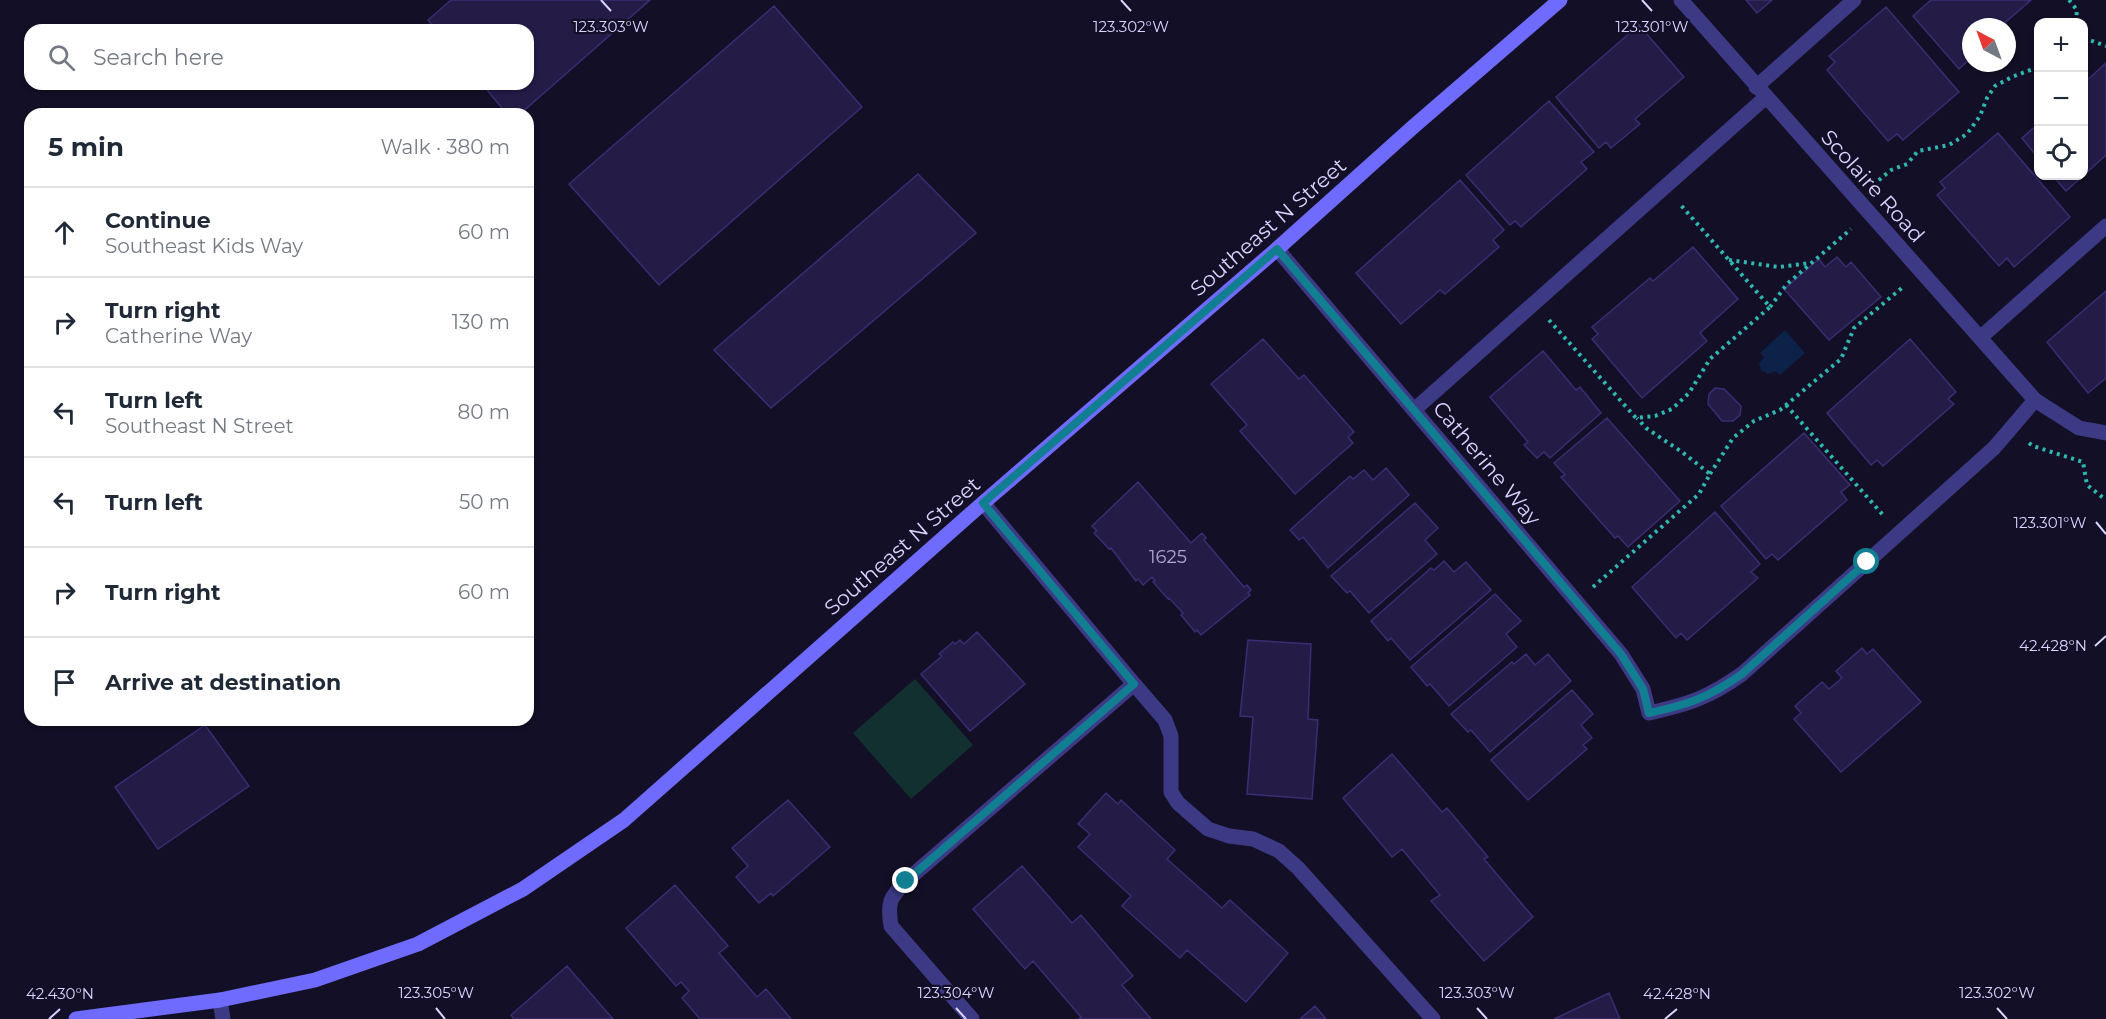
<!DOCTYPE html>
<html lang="en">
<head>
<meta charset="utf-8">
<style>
	body { margin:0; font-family:Montserrat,sans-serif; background:#f6f6f7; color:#1f2937 }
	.controls { position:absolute; right:18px; top:18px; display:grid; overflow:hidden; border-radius:12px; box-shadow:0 2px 4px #0004 }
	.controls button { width:54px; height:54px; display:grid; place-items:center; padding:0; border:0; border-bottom:2px solid #e0e1e3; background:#fff; color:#1f2937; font:30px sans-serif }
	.compass { position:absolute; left:1962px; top:18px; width:54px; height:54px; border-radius:50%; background:#fff; box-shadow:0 2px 4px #0004; rotate:319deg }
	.stop { position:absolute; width:18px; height:18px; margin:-14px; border:4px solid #117e91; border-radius:50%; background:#fff }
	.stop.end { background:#117e91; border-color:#fff; box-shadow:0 2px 6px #0008 }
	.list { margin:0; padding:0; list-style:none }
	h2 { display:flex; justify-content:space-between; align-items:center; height:78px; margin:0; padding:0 24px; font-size:26px }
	h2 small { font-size:20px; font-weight:400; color:#747a83 }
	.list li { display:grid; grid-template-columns:39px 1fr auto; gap:18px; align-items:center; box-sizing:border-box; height:90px; padding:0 24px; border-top:2px solid #e0e1e3 }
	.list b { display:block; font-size:22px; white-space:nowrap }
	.list p { margin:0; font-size:20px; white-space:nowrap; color:#747a83 }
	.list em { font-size:20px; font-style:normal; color:#747a83 }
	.icon { flex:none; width:33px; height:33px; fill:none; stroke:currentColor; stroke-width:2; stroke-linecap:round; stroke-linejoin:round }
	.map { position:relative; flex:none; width:2106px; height:1019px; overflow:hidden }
	.search { position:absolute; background:#fff; box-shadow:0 2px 4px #0004; left:24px; top:24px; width:510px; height:66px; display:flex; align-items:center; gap:15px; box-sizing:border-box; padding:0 21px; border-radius:18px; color:#747a83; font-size:22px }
	.panel { position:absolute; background:#fff; box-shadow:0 2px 4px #0004; left:24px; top:108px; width:510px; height:618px; border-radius:18px }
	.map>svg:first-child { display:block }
	.green { fill:#12302f }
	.water { fill:#0c2248 }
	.building { fill:#241b47; stroke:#3b2d73; stroke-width:1.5 }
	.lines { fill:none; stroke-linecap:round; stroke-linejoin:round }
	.path { stroke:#2fb8b0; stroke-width:4; stroke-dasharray:3 4.5; stroke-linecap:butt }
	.lane { stroke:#3d3a85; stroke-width:15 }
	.street { stroke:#3d3a85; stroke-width:15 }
	.secondary { stroke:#6f6bff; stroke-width:15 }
	.route { stroke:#117e91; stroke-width:8 }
	.ticks { fill:none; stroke:#d9d4ff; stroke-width:2 }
	.labels { text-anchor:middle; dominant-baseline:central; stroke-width:4.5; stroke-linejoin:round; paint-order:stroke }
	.number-label { font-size:18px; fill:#aca6d1 }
	.street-label { font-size:21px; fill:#d9d4ff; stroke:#130f26 }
	.ticks-label { font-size:15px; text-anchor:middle; fill:#d9d4ff; stroke:#130f26; stroke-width:4.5; stroke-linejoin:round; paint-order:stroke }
</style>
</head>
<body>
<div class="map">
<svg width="2106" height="1019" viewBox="0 0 2106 1019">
	<rect width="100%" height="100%" fill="#130f26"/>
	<!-- green -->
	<path class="green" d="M915 679 973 745 911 799 853 733Z"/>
	<!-- water -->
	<path class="water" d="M1785 330 1805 353 1780 375 1776 371 1768 374 1761 370 1759 363 1764 357 1760 353Z"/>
	<!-- building -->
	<path class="building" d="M451 0H650L520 114H507L482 84H528V30H436L428 20Z
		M1746 0H1772L1757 13Z
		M1931 0H2031L2000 27H1971V58L1959 69 1913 16Z
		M774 6 862 107 659 285 569 184Z
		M1886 7 1959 92 1903 140 1897 134 1888 141 1827 70 1835 62 1829 56Z
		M1639 25 1684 77 1635 119 1640 124 1611 148 1606 142 1599 148 1556 97Z
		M2106 63V155L2084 175V83Z
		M1549 101 1594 152 1581 162 1587 169 1521 227 1515 221 1510 225 1466 175Z
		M2038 124V158L2022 138Z
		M1998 133 2070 217 2014 267 2007 258 1999 266 1937 195 1945 188 1940 182Z
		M918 174 976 233 771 408 714 350Z
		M2053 176H2083L2066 191Z
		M1460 180 1504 230 1493 240 1499 247 1445 294 1440 290 1401 324 1356 273Z
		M1693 247 1738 299 1700 333 1707 341 1642 398 1592 339 1598 334 1592 327 1650 278 1653 281Z
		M1837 257 1846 267 1851 262 1881 297 1829 340 1784 289 1819 259 1825 267Z
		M2106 291V378L2088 393 2047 342Z
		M1263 339 1299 379 1304 375 1354 432 1348 437 1353 443 1295 494 1240 431 1247 425 1211 384Z
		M1910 339 1956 392 1948 399 1954 404 1883 466 1877 460 1871 465 1827 413Z
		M1543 351 1576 390 1580 387 1601 413 1550 458 1544 452 1537 458 1524 445 1528 442 1490 397Z
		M1715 388 1724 389 1741 406 1740 415 1733 421H1722L1708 404 1709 394Z
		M1607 418 1680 501 1628 547 1618 536 1615 538 1561 477 1565 475 1554 463Z
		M1804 433 1850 485 1841 492 1847 500 1778 560 1772 554 1766 559 1721 506Z
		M1386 468 1409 495 1328 568 1303 537 1299 540 1290 530 1350 476 1353 479 1364 470 1373 480Z
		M1138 482 1191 543 1202 533 1206 538 1204 540 1244 587 1247 585 1251 590 1248 593 1250 595 1201 635 1197 630 1195 632 1181 615 1183 613 1169 598 1168 599 1153 582 1155 581 1152 577 1143 585 1138 579 1136 581 1111 548 1109 549 1094 533 1097 531 1092 526Z
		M1415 503 1438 528 1425 540 1437 554 1369 613 1350 591 1347 593 1331 576Z
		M1715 512 1760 564 1751 572 1758 578 1687 640 1681 633 1676 638 1632 587Z
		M1444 561 1454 572 1466 562 1491 590 1410 660 1391 638 1388 641 1371 621 1431 568 1434 570Z
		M1495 594 1521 621 1506 634 1517 647 1449 706 1430 684 1427 686 1411 667Z
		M977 632 1025 684 970 731 921 674 942 656 939 654 953 642 955 644 960 640 964 644Z
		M1248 640 1311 644 1308 719 1318 720 1312 799 1247 794 1253 717 1240 716Z
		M1862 648 1867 654 1873 649 1921 702 1841 772 1794 719 1801 713 1795 706 1822 682 1829 689 1842 678 1836 671Z
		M1526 654 1535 665 1548 654 1571 681 1490 752 1471 730 1468 732 1451 714 1512 662 1514 664Z
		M1572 690 1593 714 1581 725 1592 738 1583 745 1587 749 1528 800 1491 760Z
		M205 725 249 786 158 849 115 787Z
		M1392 754 1442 812 1447 808 1488 857 1484 859 1533 917 1484 961 1431 901 1440 895 1402 849 1392 857 1343 798Z
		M1106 793 1118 804 1121 800 1175 850 1167 859 1222 908 1230 900 1288 953 1246 1002 1187 950 1180 958 1122 906 1131 896 1078 847 1090 834 1078 824Z
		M788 800 830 847 773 896 771 893 759 903 736 877 748 866 732 848Z
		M1022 866 1072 923 1081 915 1133 976 1122 985 1151 1019H1079L1081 1017 1033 961 1025 969 973 909Z
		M675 885 728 946 719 953 757 997 766 989 791 1019H700L682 998 689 991 681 982 676 986 626 928Z
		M567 966 613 1019H514L511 1015Z
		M1609 993 1620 1019H1554Z
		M1315 1006 1326 1019H1300Z"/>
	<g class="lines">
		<!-- path -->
		<path class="path" d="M2069 0 2077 10 2076 22
			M2084 38 2106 46
			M1873 185 1891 170 1907 164 1918 151 1949 145 1967 134 1980 116 1987 98 1995 86 2012 77 2038 67
			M1729 260 1779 267 1810 263
			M1770 307 1787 284 1851 229
			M1549 320 1636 418 1655 416 1672 409 1689 393 1710 359 1770 307 1679 203
			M1786 405 1883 515
			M2029 443 2033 446 2083 462 2087 485 2106 500
			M1710 474 1733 438 1754 421 1780 410 1841 359 1854 328 1903 287
			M1593 587 1699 494 1710 474 1682 452 1646 428 1637 418"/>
		<!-- lane -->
		<path class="lane" d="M2035 400 2079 428 2106 433
			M983 503 1134 684
			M972 1019 891 926C887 902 890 898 906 881L1134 684 1165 720 1171 736V792L1178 803 1208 829 1229 836 1253 839 1279 851 1298 868 1433 1019"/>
		<!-- street -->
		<path class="street" d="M1756 87 1854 0
			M1277 249 1621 654 1643 689 1649 713C1689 704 1708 698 1742 674L1994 448 2035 400 1681 0
			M1980 338 2106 226
			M1414 410 1766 97
			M220 1000 223 1019"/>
		<!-- secondary -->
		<path class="secondary" d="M76 1019 220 1000 315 980 418 944 523 889 624 820 983 503 1277 249 1413 127 1560 0"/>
	</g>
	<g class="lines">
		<!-- route -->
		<path class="route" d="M906 881 1134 684 983 503 1277 249 1621 654 1643 689 1649 713C1689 704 1708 698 1742 674L1867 562"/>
	</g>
	<!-- ticks -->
	<path class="ticks" d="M601 0 611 11M1121 0 1131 11M1642 0 1652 11M2096 522 2106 534M2095 646 2106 636M436 1008 445 1019M956 1008 966 1019M1477 1008 1487 1019M1997 1008 2007 1019M49 1019 60 1009M1665 1019 1677 1009"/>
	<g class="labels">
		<!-- number labels -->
		<g class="number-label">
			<text x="1168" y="557">1625</text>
		</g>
		<!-- street labels -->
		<g class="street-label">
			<text transform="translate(1873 186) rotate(48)">Scolaire Road</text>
			<text transform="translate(1268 227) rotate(-41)">Southeast N Street</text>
			<text transform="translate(1487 463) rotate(50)">Catherine Way</text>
			<text transform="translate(902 546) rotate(-41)">Southeast N Street</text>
		</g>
	</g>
	<g class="ticks-label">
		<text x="1131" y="32">123.302°W</text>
		<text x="611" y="32">123.303°W</text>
		<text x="1652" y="32">123.301°W</text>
		<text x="2050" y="528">123.301°W</text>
		<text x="2053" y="651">42.428°N</text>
		<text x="436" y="998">123.305°W</text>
		<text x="956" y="998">123.304°W</text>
		<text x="1477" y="998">123.303°W</text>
		<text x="1997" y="998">123.302°W</text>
		<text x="60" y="999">42.430°N</text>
		<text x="1677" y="999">42.428°N</text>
	</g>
</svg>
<div class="controls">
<button>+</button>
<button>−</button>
<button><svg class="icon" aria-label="locate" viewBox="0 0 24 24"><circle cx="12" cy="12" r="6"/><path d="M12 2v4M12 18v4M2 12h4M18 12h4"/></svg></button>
</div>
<svg class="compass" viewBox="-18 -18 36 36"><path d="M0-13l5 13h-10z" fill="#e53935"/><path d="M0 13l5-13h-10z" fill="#747a83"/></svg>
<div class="stop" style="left:1867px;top:562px"></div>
<div class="stop end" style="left:906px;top:881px"></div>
<div class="search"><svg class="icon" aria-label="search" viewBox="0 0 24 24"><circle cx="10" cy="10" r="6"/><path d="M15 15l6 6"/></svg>Search here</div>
<section class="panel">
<h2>5 min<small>Walk · 380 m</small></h2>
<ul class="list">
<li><svg class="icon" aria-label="ahead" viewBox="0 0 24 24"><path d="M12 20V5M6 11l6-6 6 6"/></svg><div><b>Continue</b><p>Southeast Kids Way</p></div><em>60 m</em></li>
<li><svg class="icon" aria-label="right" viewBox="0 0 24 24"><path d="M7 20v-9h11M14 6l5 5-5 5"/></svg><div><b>Turn right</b><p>Catherine Way</p></div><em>130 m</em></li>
<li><svg class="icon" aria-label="left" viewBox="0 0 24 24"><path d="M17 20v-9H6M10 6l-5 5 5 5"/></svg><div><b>Turn left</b><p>Southeast N Street</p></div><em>80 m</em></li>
<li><svg class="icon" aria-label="left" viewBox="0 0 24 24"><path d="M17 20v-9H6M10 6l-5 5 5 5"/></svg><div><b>Turn left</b></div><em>50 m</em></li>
<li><svg class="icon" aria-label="right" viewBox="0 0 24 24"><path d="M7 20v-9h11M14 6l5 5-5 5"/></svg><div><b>Turn right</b></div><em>60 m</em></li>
<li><svg class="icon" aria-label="arrive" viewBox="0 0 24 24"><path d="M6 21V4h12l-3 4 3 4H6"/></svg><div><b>Arrive at destination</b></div></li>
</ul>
</section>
</div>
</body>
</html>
